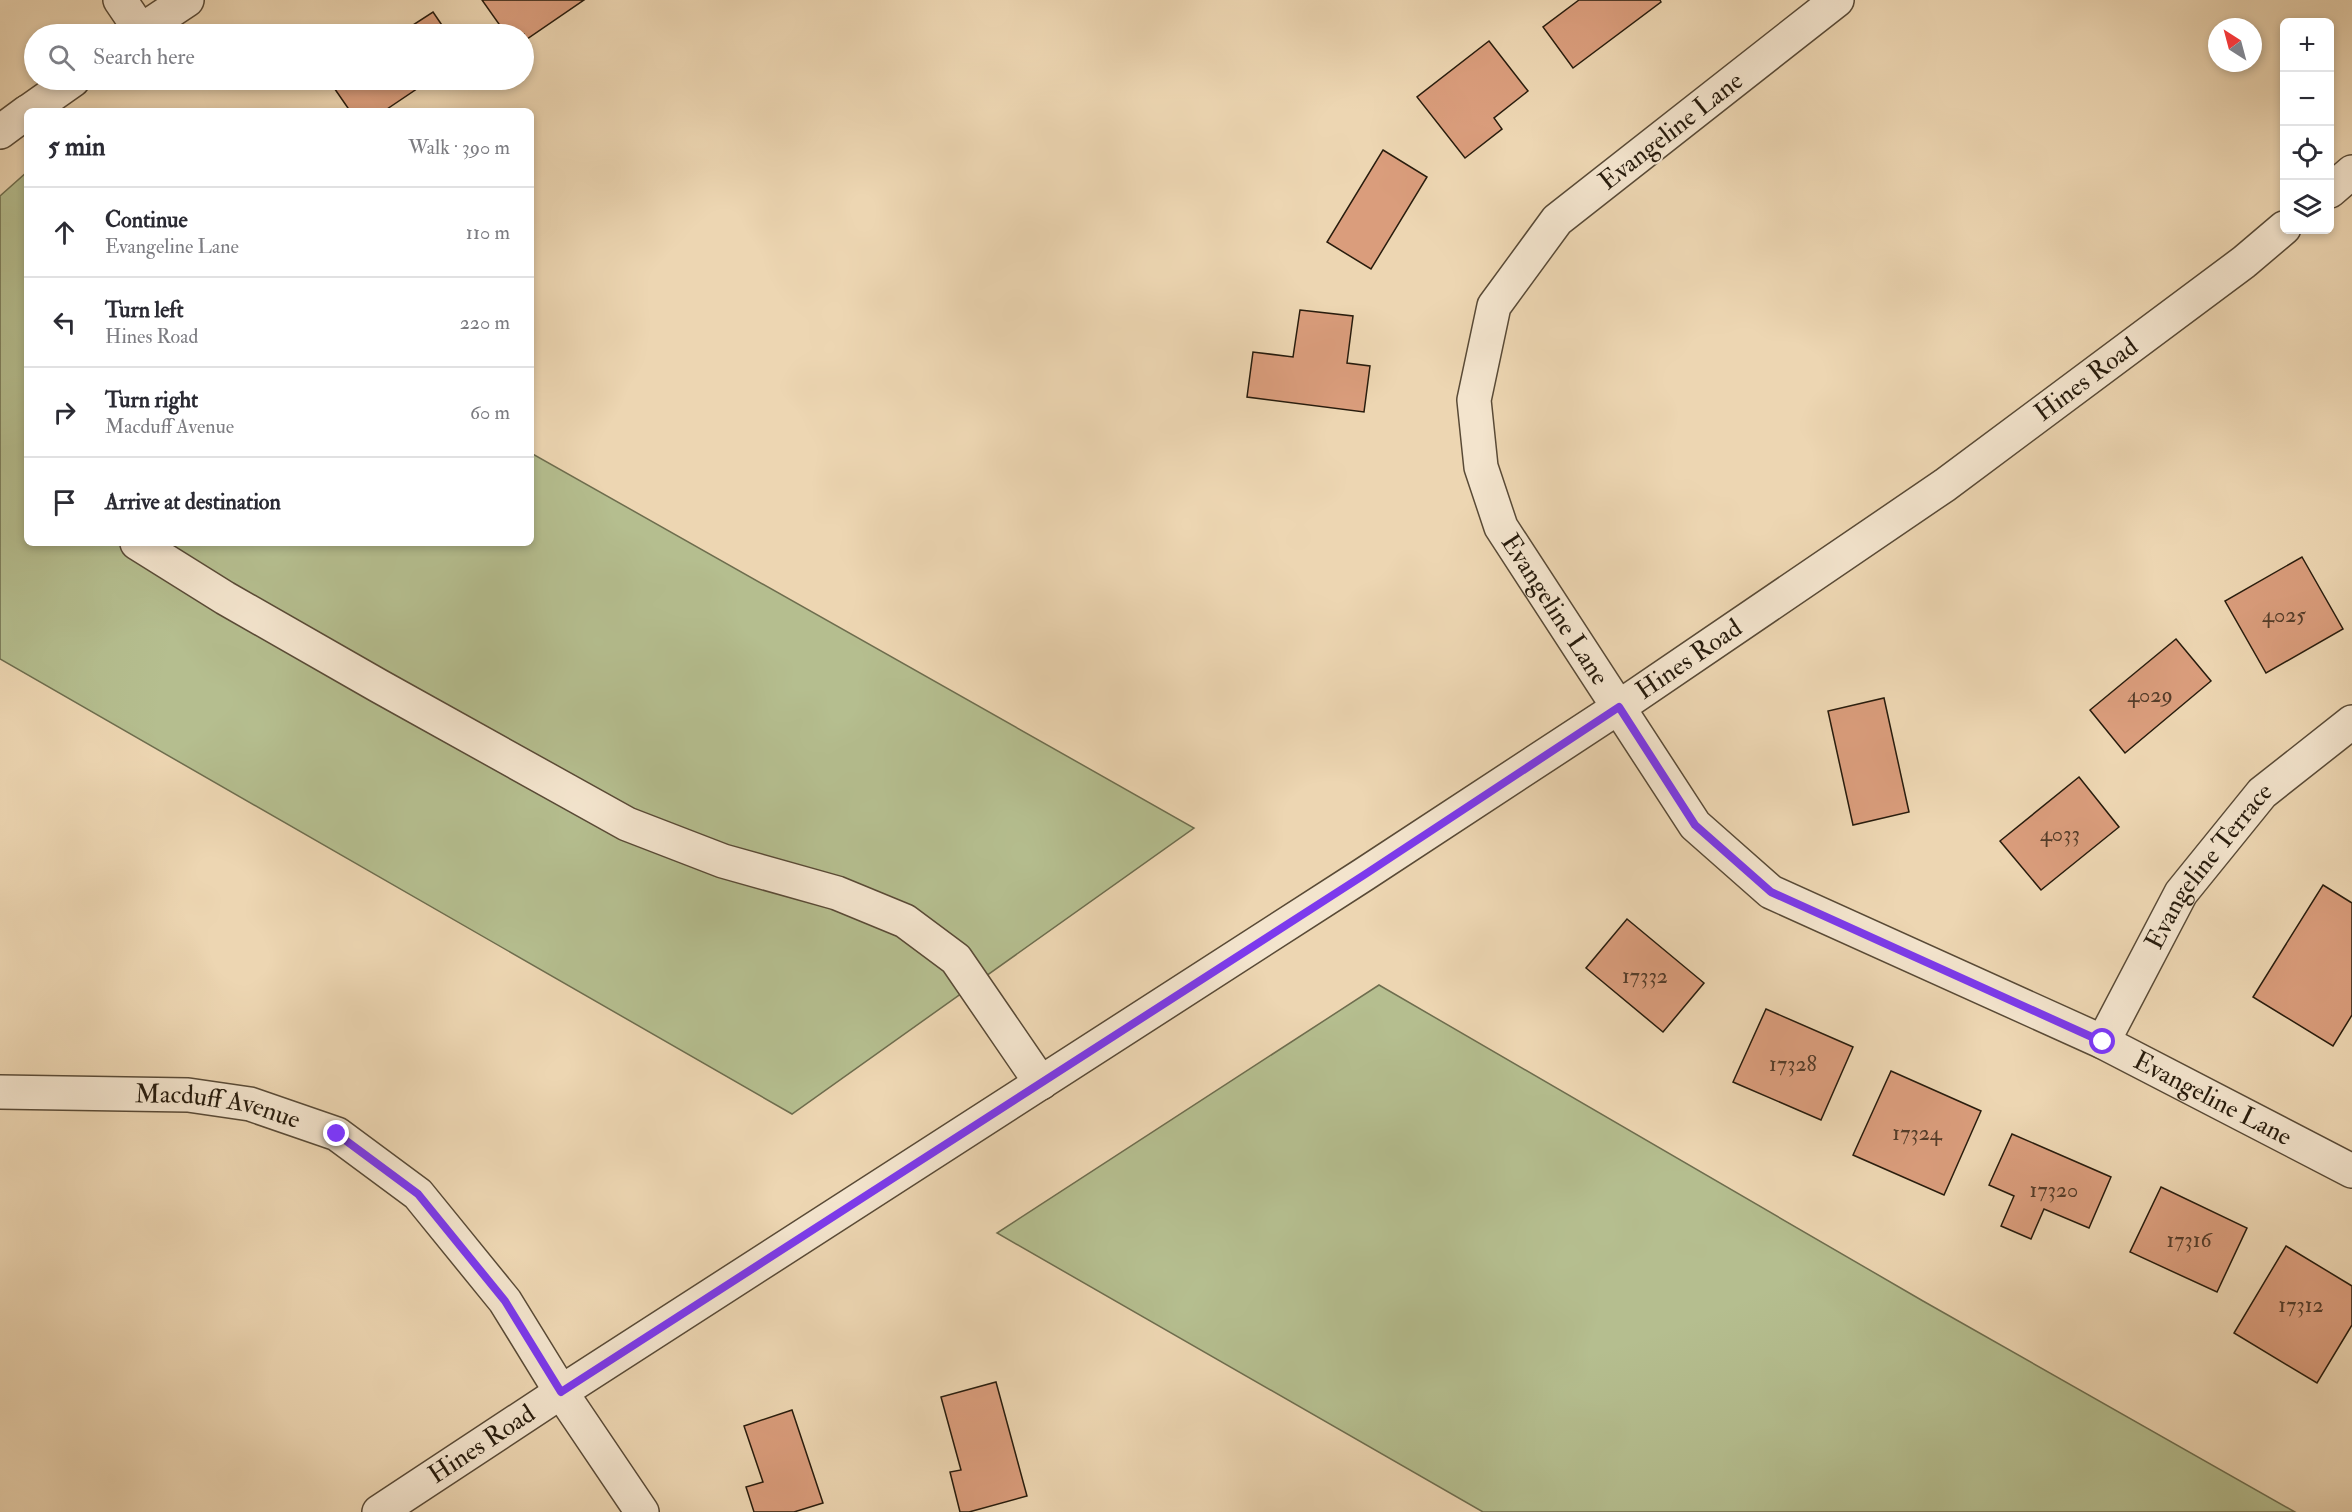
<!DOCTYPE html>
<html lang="en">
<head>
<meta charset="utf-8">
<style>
	body { margin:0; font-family:"IM FELL Double Pica",serif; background:#f2f2f3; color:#2b2b33 }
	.controls { position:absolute; right:18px; top:18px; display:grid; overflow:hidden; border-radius:9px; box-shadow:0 3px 9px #0003 }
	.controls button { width:54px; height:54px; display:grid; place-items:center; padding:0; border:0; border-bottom:2px solid #e1e1e2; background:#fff; color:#2b2b33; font:30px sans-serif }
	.compass { position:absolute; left:2208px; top:18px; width:54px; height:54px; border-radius:50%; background:#fff; box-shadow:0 3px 9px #0003; rotate:324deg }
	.stop { position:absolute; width:18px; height:18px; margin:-14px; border:4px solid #7c3aed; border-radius:50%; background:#fff }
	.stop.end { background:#7c3aed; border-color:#fff; box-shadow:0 2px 6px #0008 }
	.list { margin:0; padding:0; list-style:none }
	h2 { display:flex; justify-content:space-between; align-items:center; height:78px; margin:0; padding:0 24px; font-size:26px }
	h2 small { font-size:20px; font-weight:400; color:#7c7c81 }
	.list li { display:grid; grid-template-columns:39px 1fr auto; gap:18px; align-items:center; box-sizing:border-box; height:90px; padding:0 24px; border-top:2px solid #e1e1e2 }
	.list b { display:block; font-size:22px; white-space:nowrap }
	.list p { margin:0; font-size:20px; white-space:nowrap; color:#7c7c81 }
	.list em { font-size:20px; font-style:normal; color:#7c7c81 }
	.icon { flex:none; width:33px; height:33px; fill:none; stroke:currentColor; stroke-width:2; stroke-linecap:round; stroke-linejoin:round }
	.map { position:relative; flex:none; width:2352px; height:1512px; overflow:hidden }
	.search { position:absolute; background:#fff; box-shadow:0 3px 9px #0003; left:24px; top:24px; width:510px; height:66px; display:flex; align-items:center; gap:15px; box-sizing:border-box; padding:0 21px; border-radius:33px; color:#7c7c81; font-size:22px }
	.panel { position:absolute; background:#fff; box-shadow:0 3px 9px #0003; left:24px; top:108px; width:510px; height:438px; border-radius:9px }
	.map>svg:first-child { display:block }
	.green { fill:#b5be8f; stroke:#6e6d4e; stroke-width:1.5 }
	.building { fill:#da9d7c; stroke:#281c0d; stroke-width:1.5 }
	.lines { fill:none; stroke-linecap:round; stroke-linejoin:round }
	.minor-casing { stroke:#594a36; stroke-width:36 }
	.minor { stroke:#f3e4cd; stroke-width:33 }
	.route { stroke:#7c3aed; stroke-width:8 }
	.labels { text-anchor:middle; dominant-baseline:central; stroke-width:4.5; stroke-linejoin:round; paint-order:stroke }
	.number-label { font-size:22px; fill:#543c29 }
	.street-label { font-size:26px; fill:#281c0d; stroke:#f3e4cd }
</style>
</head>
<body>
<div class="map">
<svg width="2352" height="1512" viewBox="0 0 2352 1512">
	<rect width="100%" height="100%" fill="#edd6b2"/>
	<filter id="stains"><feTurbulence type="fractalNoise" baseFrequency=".00333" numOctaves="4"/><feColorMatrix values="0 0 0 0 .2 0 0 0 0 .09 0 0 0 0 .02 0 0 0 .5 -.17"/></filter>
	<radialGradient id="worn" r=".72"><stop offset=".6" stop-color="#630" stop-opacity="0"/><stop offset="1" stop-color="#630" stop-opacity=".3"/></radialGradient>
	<!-- green -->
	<path class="green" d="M27 172V543H531V453L1194 828 792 1114 0 659V196Z
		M1379 985 1923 1301 2295 1512H1483L997 1233Z"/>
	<!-- building -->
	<path class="building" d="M482 0H584L524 41V34H506Z
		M1579 0H1660L1661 2 1573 68 1543 27Z
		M433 12 448 34H399Z
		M1489 41 1528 91 1494 118 1502 129 1465 158 1417 97Z
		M334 80H430L384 111H350L330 82Z
		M1383 150 1427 177 1371 269 1327 242Z
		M1300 310 1353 316 1347 363 1370 366 1364 412 1247 397 1253 352 1293 357Z
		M2302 557 2343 629 2266 673 2225 601Z
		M2176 639 2211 681 2125 753 2090 710Z
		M1884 698 1909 812 1853 825 1828 711Z
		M2079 777 2119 827 2041 890 2000 841Z
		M2323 885 2352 903V1015L2333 1046 2253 997Z
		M1627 919 1704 983 1663 1032 1586 968Z
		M1766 1009 1853 1047 1821 1120 1733 1082Z
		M1891 1071 1981 1111 1944 1195 1853 1155Z
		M2012 1134 2111 1177 2089 1228 2044 1209 2031 1239 2001 1226 2014 1196 1989 1185Z
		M2161 1187 2247 1228 2217 1292 2130 1252Z
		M2286 1246 2352 1286V1325L2317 1383 2234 1333Z
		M996 1382 1027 1496 969 1512H960L950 1472 961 1470 941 1397Z
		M792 1410 823 1503 794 1512H754L746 1487 763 1482 744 1426Z"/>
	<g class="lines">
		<!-- minor casing -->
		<g class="minor-casing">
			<g id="minor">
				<path d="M120 0 141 31"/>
				<path id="s1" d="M1837 0 1557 220 1494 306 1474 400 1481 467 1501 527 1695 825 1771 892 2103 1042 2352 1171"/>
				<path d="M136 34 187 0"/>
				<path d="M29 111 73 80"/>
				<path d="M0 132 27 112"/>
				<path d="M2330 191 2352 172"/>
				<path d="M137 543 225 598 379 686 627 824 723 861 837 893 905 921 956 959 1041 1083"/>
				<path id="s2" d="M2103 1042 2181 893 2262 793 2352 722"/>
				<path id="s3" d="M0 1092 188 1095 250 1104 337 1134 418 1194 505 1301 561 1392 642 1512"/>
				<path id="s4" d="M379 1512 561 1392 1363 875 1619 707 1945 485 2244 262 2284 228"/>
			</g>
		</g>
		<!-- minor -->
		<use href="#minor" class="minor"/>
	</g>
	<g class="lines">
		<!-- route -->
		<path class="route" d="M337 1134 418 1194 505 1301 561 1392 1364 875 1619 707 1695 825 1771 892 2103 1042"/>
	</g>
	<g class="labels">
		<!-- number labels -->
		<g class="number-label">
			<text x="2284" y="615">4025</text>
			<text x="2150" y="695">4029</text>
			<text x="2060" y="834">4033</text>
			<text x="1645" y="976">17332</text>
			<text x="1793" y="1064">17328</text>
			<text x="1917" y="1133">17324</text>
			<text x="2054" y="1190">17320</text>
			<text x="2189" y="1240">17316</text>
			<text x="2301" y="1305">17312</text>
		</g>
		<!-- street labels -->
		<g class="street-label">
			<text transform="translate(1671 131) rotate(-38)">Evangeline Lane</text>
			<text stroke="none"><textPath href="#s4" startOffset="2049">Hines Road</textPath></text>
			<text stroke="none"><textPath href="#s1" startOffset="788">Evangeline Lane</textPath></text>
			<text stroke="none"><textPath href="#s4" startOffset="1563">Hines Road</textPath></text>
			<text stroke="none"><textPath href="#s2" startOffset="206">Evangeline Terrace</textPath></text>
			<text stroke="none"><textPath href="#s1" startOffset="1634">Evangeline Lane</textPath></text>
			<text stroke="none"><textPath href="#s3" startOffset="219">Macduff Avenue</textPath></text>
			<text stroke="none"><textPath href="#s4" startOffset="123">Hines Road</textPath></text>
		</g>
	</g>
	<rect width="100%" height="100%" filter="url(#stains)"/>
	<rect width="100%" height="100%" fill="url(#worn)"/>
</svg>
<div class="controls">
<button>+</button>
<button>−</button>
<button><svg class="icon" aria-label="locate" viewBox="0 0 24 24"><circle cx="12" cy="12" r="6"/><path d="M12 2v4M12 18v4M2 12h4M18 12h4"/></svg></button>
<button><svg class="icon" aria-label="layers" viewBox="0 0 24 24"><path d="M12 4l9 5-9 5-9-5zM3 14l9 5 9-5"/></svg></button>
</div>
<svg class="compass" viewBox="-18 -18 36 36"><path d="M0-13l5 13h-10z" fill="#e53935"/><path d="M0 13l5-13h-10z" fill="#7c7c81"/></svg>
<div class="stop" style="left:2103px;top:1042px"></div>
<div class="stop end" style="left:337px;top:1134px"></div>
<div class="search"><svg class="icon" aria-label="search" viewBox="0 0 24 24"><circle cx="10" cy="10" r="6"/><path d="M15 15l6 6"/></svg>Search here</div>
<section class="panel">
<h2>5 min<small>Walk · 390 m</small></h2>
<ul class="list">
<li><svg class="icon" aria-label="ahead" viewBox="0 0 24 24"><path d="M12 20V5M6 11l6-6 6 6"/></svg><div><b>Continue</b><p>Evangeline Lane</p></div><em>110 m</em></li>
<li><svg class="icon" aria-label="left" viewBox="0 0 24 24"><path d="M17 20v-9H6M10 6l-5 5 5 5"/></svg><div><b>Turn left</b><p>Hines Road</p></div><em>220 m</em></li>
<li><svg class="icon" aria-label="right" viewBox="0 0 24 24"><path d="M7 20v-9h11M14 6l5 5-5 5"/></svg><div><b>Turn right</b><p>Macduff Avenue</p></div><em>60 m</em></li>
<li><svg class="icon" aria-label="arrive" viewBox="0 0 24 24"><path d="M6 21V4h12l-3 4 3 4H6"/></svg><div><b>Arrive at destination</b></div></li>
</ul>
</section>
</div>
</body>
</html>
